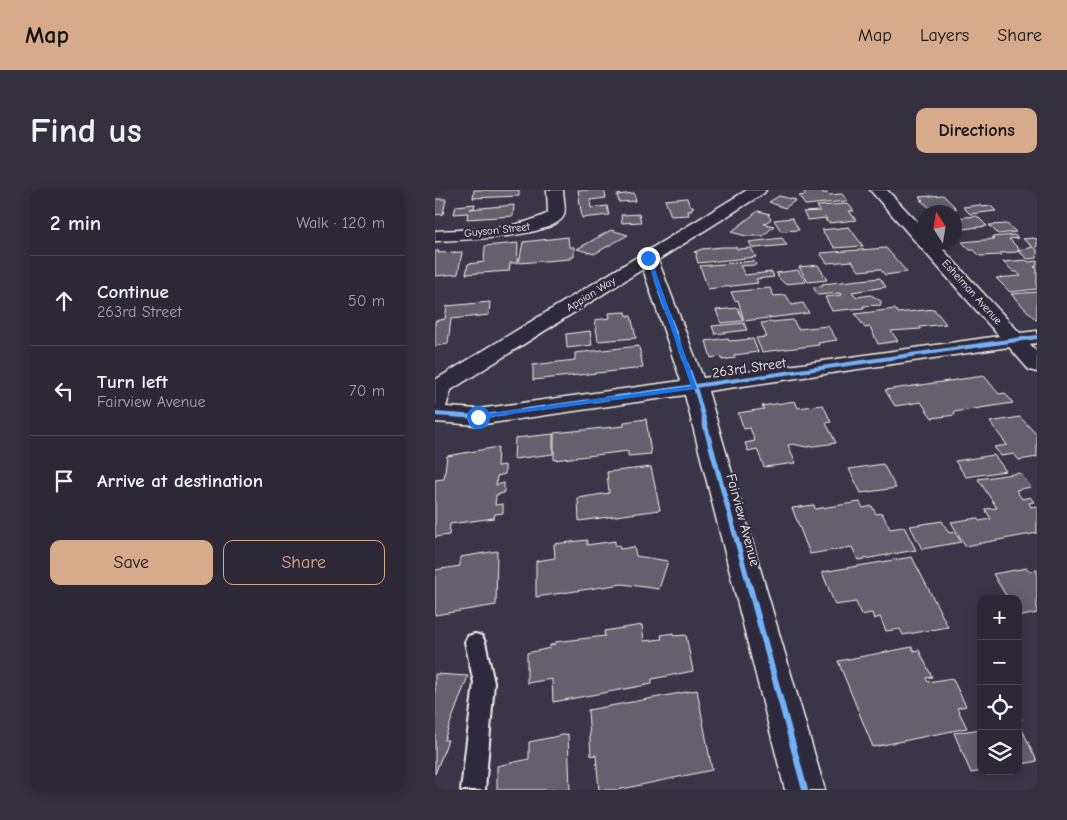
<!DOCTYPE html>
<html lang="en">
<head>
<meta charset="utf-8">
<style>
	body { margin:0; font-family:"Comic Neue",sans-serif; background:#34303d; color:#f1f3f6 }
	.controls { position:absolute; right:15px; bottom:15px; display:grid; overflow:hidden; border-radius:10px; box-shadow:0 2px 12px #0003 }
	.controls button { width:45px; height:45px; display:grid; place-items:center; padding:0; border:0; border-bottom:1px solid #484450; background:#2c2835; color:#f1f3f6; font:25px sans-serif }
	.compass { position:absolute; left:482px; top:15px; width:45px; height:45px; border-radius:50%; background:#2c2835; box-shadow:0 2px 12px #0003; rotate:348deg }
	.stop { position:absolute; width:15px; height:15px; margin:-11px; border:4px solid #1a73e8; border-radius:50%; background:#fff }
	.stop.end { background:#1a73e8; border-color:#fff; box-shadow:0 1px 5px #0008 }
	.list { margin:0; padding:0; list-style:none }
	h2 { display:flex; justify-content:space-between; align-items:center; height:65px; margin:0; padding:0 20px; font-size:21px }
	h2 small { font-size:16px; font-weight:400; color:#a6a6ad }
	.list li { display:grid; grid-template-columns:32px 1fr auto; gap:15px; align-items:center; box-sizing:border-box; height:90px; padding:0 20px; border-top:1px solid #484450 }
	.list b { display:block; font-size:19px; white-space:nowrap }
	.list p { margin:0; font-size:16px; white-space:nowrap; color:#a6a6ad }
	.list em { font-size:16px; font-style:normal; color:#a6a6ad }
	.actions { display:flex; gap:10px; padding:15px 20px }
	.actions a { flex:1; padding:11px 0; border:1px solid #d6ab8b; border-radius:10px; text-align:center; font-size:18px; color:#d6ab8b }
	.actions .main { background:#d6ab8b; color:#111 }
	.icon { flex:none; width:28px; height:28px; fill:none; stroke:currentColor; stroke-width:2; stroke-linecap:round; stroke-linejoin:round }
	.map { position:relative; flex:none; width:602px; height:600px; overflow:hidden; border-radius:10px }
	header { display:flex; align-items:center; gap:30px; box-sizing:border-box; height:70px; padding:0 25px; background:#d6ab8b; color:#111 }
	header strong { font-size:24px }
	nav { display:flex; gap:28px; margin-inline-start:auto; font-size:18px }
	.intro { display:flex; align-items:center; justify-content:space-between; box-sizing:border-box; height:120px; padding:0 30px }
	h1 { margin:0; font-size:35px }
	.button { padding:12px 22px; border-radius:10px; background:#d6ab8b; color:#111; font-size:18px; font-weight:700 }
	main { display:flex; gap:30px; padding:0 30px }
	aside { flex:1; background:#2c2835; border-radius:10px; box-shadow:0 2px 12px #0003 }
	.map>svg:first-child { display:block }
	.building { fill:#65616c; stroke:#f4f1e8 }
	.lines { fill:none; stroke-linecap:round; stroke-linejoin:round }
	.service-casing { stroke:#f4f1e8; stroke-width:4 }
	.minor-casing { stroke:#f4f1e8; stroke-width:3 }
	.service { fill:#2f2a3d; fill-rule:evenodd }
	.minor { fill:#2f2a3d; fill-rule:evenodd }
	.cycleway-far3-casing { stroke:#2f2a3d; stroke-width:5 }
	.cycleway-far2-casing { stroke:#2f2a3d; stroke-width:6 }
	.cycleway-far1-casing { stroke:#2f2a3d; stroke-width:8 }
	.cycleway-casing { stroke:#2f2a3d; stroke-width:9 }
	.cycleway-far3 { stroke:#73b2f8; stroke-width:3 }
	.cycleway-far2 { stroke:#73b2f8; stroke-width:4 }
	.cycleway-far1 { stroke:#73b2f8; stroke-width:5 }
	.cycleway { stroke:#73b2f8; stroke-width:6 }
	.route { fill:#1a73e8 }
	.labels { text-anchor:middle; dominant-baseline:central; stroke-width:4.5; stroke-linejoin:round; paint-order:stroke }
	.far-street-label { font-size:11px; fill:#f4f1e8; stroke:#2f2a3d }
	.street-label { font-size:14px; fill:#f4f1e8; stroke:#2f2a3d }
</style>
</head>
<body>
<header>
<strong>Map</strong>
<nav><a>Map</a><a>Layers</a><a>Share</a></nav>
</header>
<div class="intro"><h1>Find us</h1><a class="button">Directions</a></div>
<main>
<aside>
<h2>2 min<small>Walk · 120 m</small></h2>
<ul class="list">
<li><svg class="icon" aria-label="ahead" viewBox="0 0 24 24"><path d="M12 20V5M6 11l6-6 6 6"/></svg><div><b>Continue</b><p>263rd Street</p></div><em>50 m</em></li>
<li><svg class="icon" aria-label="left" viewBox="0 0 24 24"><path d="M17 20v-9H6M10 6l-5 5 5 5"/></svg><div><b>Turn left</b><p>Fairview Avenue</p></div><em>70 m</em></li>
<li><svg class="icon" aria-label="arrive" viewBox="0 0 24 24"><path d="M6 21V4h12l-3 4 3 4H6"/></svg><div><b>Arrive at destination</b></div></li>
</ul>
<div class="actions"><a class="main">Save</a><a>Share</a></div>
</aside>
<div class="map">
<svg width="602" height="600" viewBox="0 0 602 600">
	<rect width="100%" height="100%" fill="#3b3647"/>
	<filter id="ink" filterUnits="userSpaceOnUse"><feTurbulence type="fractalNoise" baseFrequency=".02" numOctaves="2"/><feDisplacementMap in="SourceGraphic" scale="10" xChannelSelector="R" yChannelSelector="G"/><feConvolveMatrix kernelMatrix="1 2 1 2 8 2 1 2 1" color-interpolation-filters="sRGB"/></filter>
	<g filter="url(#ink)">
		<!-- building -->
		<path class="building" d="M39 0H84V6L38 8Z
			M143 0H169L171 8 155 10 156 18 172 16 174 25 147 28Z
			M385 0 388 3H392L394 5 407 4 413 11 370 15 364 6 371 5 368 1Z
			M199 3 201 11 184 12 182 5Z
			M508 5 522 19 499 21 485 10H488L484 7Z
			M344 6 361 10 350 18 334 12Z
			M252 8 254 14 259 17 256 19 257 21H253L254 25 236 26 230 10Z
			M0 9H11L8 24 0 25Z
			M40 14 39 18 35 19 79 15 78 26 32 29 33 23 19 24 21 16Z
			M413 14 419 21H414L421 30 394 33 390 30H392L391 28 373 30 368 22 385 21 382 16Z
			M545 15 547 17 556 16 561 21 535 24 528 17Z
			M323 21 335 24 333 25 336 29 329 34 339 36 328 46H311L296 42Z
			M204 24 206 32 187 33 186 25Z
			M542 26 552 36 520 40V28Z
			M357 28 364 40 346 41 339 30Z
			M572 34 581 42 563 44 554 35Z
			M414 37 428 56 400 58 388 42H389L387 40Z
			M176 40 193 45 159 64 142 59Z
			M579 45 583 48 574 49 584 59 582 62 565 63 567 65 545 66 539 60H535L527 52 559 49 557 47Z
			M133 47 134 57H139V67H135V69L84 73 88 52Z
			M347 48 352 55 320 58 317 57 314 52Z
			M598 48 602 49V57L600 58 602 60V68L593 69 583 61 598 57 588 49Z
			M83 53 82 73H75L74 81 31 84 33 74 49 72 50 56Z
			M287 57H301L302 59 316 58 321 67 263 73 261 66 262 63 259 62 267 59Z
			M451 58 472 82 450 85 445 79 424 81 417 71 392 73 385 63Z
			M0 61H4L3 63 27 62 23 84 0 86Z
			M591 70 593 72 602 71V76L599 77 602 78V99L575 102 561 88 586 86 582 82H579L568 72Z
			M319 71 321 75 305 76 310 85 337 82 339 87 321 89 323 93 314 94 273 99 265 76Z
			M383 75 392 90 373 92 364 77Z
			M363 80 371 92 350 94 342 86 344 85 341 83Z
			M445 88 451 97 417 102 422 107 436 105 446 111V115L428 116 429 118 397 121 390 107 407 105 406 103 383 105 378 97 388 96 387 94Z
			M335 98 339 106 351 105 357 115 368 113 374 123 309 131 303 110 300 111 296 102Z
			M602 102V130H601L576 104Z
			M55 112 54 125 16 129 13 154 0 156V131L10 129 12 116Z
			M303 118 308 131 286 133 281 120Z
			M460 119 463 123 499 119 511 134 485 137 486 139 456 141 463 151 443 154 435 137 430 138 420 124Z
			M191 122 192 126H196L201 148 163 151 160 130 175 128 174 123Z
			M358 130 363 139 393 136 402 150 383 153 384 155 327 162 321 148 332 147 326 133Z
			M309 133 312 140 280 144 277 136Z
			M155 141 157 155 132 158 131 144Z
			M293 148 294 151 318 149 323 162 299 165 300 168 287 170 286 166 276 168 271 151Z
			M204 156 208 178 98 190V175L140 170V163Z
			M549 186 564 204 570 203 578 213 519 222 520 225 497 228 486 212 460 216 450 200Z
			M360 211 363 218 388 215 396 232 391 233 401 253 371 257 358 254 353 255 361 273 329 277 322 259 313 261 310 253 320 251 315 238 309 239 303 223 329 219 327 216Z
			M585 227 602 245V267L584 270 579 264 566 266 559 257 572 255 555 232Z
			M211 229 216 264 193 266V261L119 270V243L189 236V232Z
			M118 244V264L79 269 80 248Z
			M63 257 62 276 70 275V284L62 286 61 295 69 293V303L61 305 60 315 68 314V323L60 324 59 328 15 334 14 345 0 347V290L9 289 12 266Z
			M559 265 571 281 531 287 520 271Z
			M448 274 461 298 426 303 414 279Z
			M216 277 225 320 144 331 143 308 174 303 172 282Z
			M585 283 596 297 581 300 587 309 595 307 599 312 594 313 596 317 602 316V343L530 356 516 332 542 328 544 331 556 329 550 319 562 318 543 289Z
			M425 312 428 318 437 316 441 324 447 323 455 339 469 337 481 360 423 370 417 357 375 364 357 318 379 315 380 319Z
			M507 331 514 343 520 342 526 352 487 359 475 336Z
			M152 350V355L180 351V356L184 355 185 359 199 357 201 366 233 371 224 399 187 394 101 407V371L120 368 119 354Z
			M62 361 61 415 0 425V380L25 376V367Z
			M477 367 513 437 468 445 465 439 451 441 445 427 439 429 437 423 426 425 421 412 400 415 387 382Z
			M592 378 594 381 602 380V423L583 427V409H573L558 384Z
			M207 435 209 451 227 449 226 445 238 443V446L251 445 258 481 217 489V494L118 512 117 489 92 493V463L115 458V455L120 454V452L170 446 169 441Z
			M477 457 479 461 484 460 497 487 491 488 493 492 517 488 531 516 522 518 532 538 438 557 403 471Z
			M0 484 33 486 9 550H13L0 584Z
			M262 500 277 580 182 600H164L161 565 156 566 153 520Z
			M583 523 587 530 583 531 602 571 583 575Z
			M546 539V581H547L536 583 519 543Z
			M133 544 135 600H62V576L94 569V552Z"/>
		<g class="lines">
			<!-- service casing -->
			<g class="service-casing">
				<path id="service" d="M40 444 47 446 50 452 59 493 50 600H26L39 493 30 452 33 446Z"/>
			</g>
			<!-- minor casing -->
			<g class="minor-casing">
				<path id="minor" d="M112 0H128C128 7 132 21 128 27 115 48 24 50 0 51V41C38 39 78 41 113 23Z
					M312 0H331L329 3 223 70 268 188 564 146 435 0H452L490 40V52H501L585 143 602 141V153L595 154 602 162V182L594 180 574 157 273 201 390 600H350L250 205 43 235 0 232V190ZM208 79 246 191 43 219 11 217 16 200Z"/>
			</g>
			<!-- service -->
			<use href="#service" class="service"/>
			<!-- minor -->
			<use href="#minor" class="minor"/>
			<!-- cycleway-far3 casing -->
			<g class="cycleway-far3-casing">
				<path id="cycleway-far3" d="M213 68 226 103"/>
			</g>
			<!-- cycleway-far2 casing -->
			<g class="cycleway-far2-casing">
				<path id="cycleway-far2" d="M225 102 260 197 270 232
					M0 224 43 227 602 147"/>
			</g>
			<!-- cycleway-far1 casing -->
			<g class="cycleway-far1-casing">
				<path id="cycleway-far1" d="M269 231 314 395"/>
			</g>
			<!-- cycleway casing -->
			<g class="cycleway-casing">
				<path id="cycleway" d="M314 394 370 600"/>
			</g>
			<!-- cycleway-far3 -->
			<use href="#cycleway-far3" class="cycleway-far3"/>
			<!-- cycleway-far2 -->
			<use href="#cycleway-far2" class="cycleway-far2"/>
			<!-- cycleway-far1 -->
			<use href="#cycleway-far1" class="cycleway-far1"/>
			<!-- cycleway -->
			<use href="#cycleway" class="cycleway"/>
		</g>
	</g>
	<!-- route -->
	<path class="route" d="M211 67 216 68 262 199 40 229V226L43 225 256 196Z"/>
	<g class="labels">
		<!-- far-street labels -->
		<g class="far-street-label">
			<text transform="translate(62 40) rotate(-6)">Guyson Street</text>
			<text transform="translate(537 102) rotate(48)">Eshelman Avenue</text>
			<text transform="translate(156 104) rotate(-32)">Appian Way</text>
		</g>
		<!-- street labels -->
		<g class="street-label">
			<text transform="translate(314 178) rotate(-8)">263rd Street</text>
			<text transform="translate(308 330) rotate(75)">Fairview Avenue</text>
		</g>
	</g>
</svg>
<div class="controls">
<button>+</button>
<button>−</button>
<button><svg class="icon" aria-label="locate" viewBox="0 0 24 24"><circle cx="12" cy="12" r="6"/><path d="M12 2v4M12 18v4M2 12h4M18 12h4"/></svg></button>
<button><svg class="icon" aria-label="layers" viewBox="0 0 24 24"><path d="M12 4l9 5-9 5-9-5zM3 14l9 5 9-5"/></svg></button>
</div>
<svg class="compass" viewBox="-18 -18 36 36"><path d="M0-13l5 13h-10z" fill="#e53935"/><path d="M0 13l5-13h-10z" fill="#a6a6ad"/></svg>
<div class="stop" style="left:43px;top:227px"></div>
<div class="stop end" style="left:213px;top:68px"></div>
</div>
</main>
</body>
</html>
